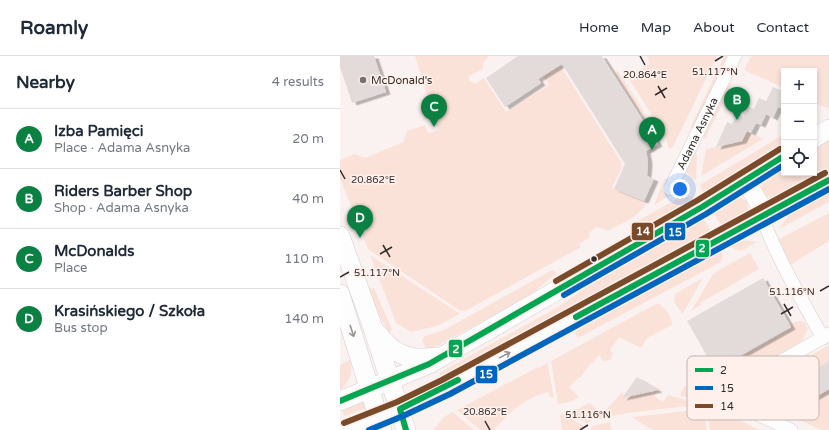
<!DOCTYPE html>
<html lang="en">
<head>
<meta charset="utf-8">
<style>
	body { margin:0; font-family:"Varela Round",sans-serif; background:#f6f6f7; color:#1f2937 }
	.controls { position:absolute; right:12px; top:12px; display:grid; overflow:hidden; border-radius:0px; box-shadow:0 2px 6px #0003 }
	.controls button { width:36px; height:36px; display:grid; place-items:center; padding:0; border:0; border-bottom:1px solid #e0e1e3; background:#fff; color:#1f2937; font:20px sans-serif }
	.you { position:absolute; left:340px; top:133px; width:14px; height:14px; margin:-10px; border:3px solid #fff; border-radius:50%; background:#1a73e8; box-shadow:0 0 0 6px #1a73e833 }
	.badge { display:grid; place-items:center; width:26px; height:26px; border-radius:50%; background:#0b8043; color:#fff; font-size:13px; font-weight:700 }
	.pin { position:absolute; translate:-50% -33px; filter:drop-shadow(0 1px 2px #0008) }
	.pin::after { content:''; position:absolute; top:21px; width:14px; height:12px; background:inherit; clip-path:polygon(0 0,100% 0,50% 100%) }
	.list { margin:0; padding:0; list-style:none }
	h2 { display:flex; justify-content:space-between; align-items:center; height:52px; margin:0; padding:0 16px; font-size:17px }
	h2 small { font-size:13px; font-weight:400; color:#747a83 }
	.list li { display:grid; grid-template-columns:26px 1fr auto; gap:12px; align-items:center; box-sizing:border-box; height:60px; padding:0 16px; border-top:1px solid #e0e1e3 }
	.list b { display:block; font-size:15px; white-space:nowrap }
	.list p { margin:0; font-size:13px; white-space:nowrap; color:#747a83 }
	.list em { font-size:13px; font-style:normal; color:#747a83 }
	.icon { flex:none; width:22px; height:22px; fill:none; stroke:currentColor; stroke-width:2; stroke-linecap:round; stroke-linejoin:round }
	.map { position:relative; flex:none; width:489px; height:374px; overflow:hidden }
	header { display:flex; align-items:center; gap:24px; box-sizing:border-box; height:56px; padding:0 20px; background:#fff; border-bottom:1px solid #e0e1e3 }
	header strong { font-size:19px }
	nav { display:flex; gap:22px; margin-inline-start:auto; font-size:14px }
	main { display:flex }
	aside { flex:1; background:#fff }
	.map>svg:first-child { display:block }
	.green { fill:#fbe2d9 }
	.building { fill:#e2dbd9; filter:url(#shadow) }
	.lines { fill:none; stroke-linecap:round; stroke-linejoin:round }
	.street-casing { stroke:#d4cdcb; stroke-width:14 }
	.secondary-casing { stroke:#d4cdcb; stroke-width:20 }
	.street { stroke:#fefdfd; stroke-width:13 }
	.secondary { stroke:#fefdfd; stroke-width:19 }
	.bus-1-casing { stroke:#fff0eb; stroke-width:9 }
	.bus-2-casing { stroke:#fff0eb; stroke-width:9 }
	.bus-3-casing { stroke:#fff0eb; stroke-width:9 }
	.bus-1 { stroke:#00a651; stroke-width:6 }
	.bus-2 { stroke:#0065bd; stroke-width:6 }
	.bus-3 { stroke:#7a4b2a; stroke-width:6 }
	.oneway { stroke:#989494 }
	.ticks { fill:none; stroke:#332c2a; stroke-width:1.5 }
	.poi-dot { fill:#79716f; stroke:#fff0eb; stroke-width:1.5 }
	.bus-dot { fill:#332c2a; stroke:#fff0eb; stroke-width:1.5 }
	.labels { text-anchor:middle; dominant-baseline:central; stroke-width:3.5; stroke-linejoin:round; paint-order:stroke }
	.poi-label { font-size:11px; fill:#332c2a; stroke:#fff0eb; text-anchor:start }
	.street-label { font-size:11px; fill:#332c2a; stroke:#fff0eb }
	.key { fill:#fff0eb; stroke:#c2b5b1; stroke-width:1 }
	.key-label { font-size:11px; fill:#332c2a }
	.ticks-label { font-size:10px; text-anchor:middle; fill:#332c2a; stroke:#fff0eb; stroke-width:3.5; stroke-linejoin:round; paint-order:stroke }
	.line-badge { stroke:#fff0eb; stroke-width:1.5 }
	.badge-label { font-size:11px; text-anchor:middle; font-weight:bold; fill:#fff }
</style>
</head>
<body>
<header>
<strong>Roamly</strong>
<nav><a>Home</a><a>Map</a><a>About</a><a>Contact</a></nav>
</header>
<main>
<aside>
<h2>Nearby<small>4 results</small></h2>
<ul class="list">
<li><span class="badge">A</span><div><b>Izba Pamięci</b><p>Place · Adama Asnyka</p></div><em>20 m</em></li>
<li><span class="badge">B</span><div><b>Riders Barber Shop</b><p>Shop · Adama Asnyka</p></div><em>40 m</em></li>
<li><span class="badge">C</span><div><b>McDonalds</b><p>Place</p></div><em>110 m</em></li>
<li><span class="badge">D</span><div><b>Krasińskiego / Szkoła</b><p>Bus stop</p></div><em>140 m</em></li>
</ul>
</aside>
<div class="map">
<svg width="489" height="374" viewBox="0 0 489 374">
	<defs>
		<filter id="shadow"><feDropShadow dx="4.5" dy="2.5" stdDeviation="0" flood-color="#0004"/></filter>
	</defs>
	<rect width="100%" height="100%" fill="#faf2f0"/>
	<!-- green -->
	<path class="green" d="M75 0H149L143 7V13L129 20V24L135 28 144 22 166 56 209 29 203 20 220 9 281 106 282 111 272 132 307 146C300 161 282 167 268 175L257 171 250 176 249 182 239 188 241 191 125 255 119 254 28 193 0 122V104L14 98 25 102 63 86 67 75 85 69 88 77 98 74Z
		M305 0H377L332 93 328 91 326 82 288 21 309 8 308 1Z
		M384 0H388L352 73 351 70Z
		M411 0H489V53L474 47V15H444V32L404 14Z
		M278 15 320 81 321 89 275 17Z
		M389 27 392 28 365 83 363 82Z
		M391 42 408 50 406 54 387 49Z
		M407 75 423 83 361 120 366 93 395 87 397 84 401 86Z
		M444 78V91L364 140 360 129Z
		M489 83V113L440 142C434 143 429 143 425 138 414 125 434 116 444 110V117H474V92Z
		M355 97 357 99 356 124H355L346 116Z
		M325 122 329 124 323 134 330 137 337 133 340 128 338 134 314 149Z
		M489 135V146L439 173 449 158Z
		M343 140 353 141 355 145 336 156 298 171 299 164Z
		M398 140 407 145 408 157 403 163 383 173 372 154Z
		M489 157V185L450 209 439 183Z
		M362 160 373 179 103 323 99 317 218 251 275 211Z
		M402 184 417 186 401 195 393 193 391 188Z
		M380 193 383 198 381 206 238 282 235 276 253 261Z
		M410 197 419 213 360 247 361 249 351 255 374 217Z
		M30 199 120 258 97 270 71 276 56 267Z
		M212 214 217 217 189 240 88 295 82 285 85 280 104 274Z
		M363 222 343 257 342 258 334 245 335 238Z
		M34 232 52 273 49 277 38 257 29 233Z
		M318 247C325 252 332 259 332 269L307 282 301 292 279 281 270 294 273 297 271 303 264 306 260 301 261 299 258 300 252 308 251 307 240 322 239 321 229 331 239 341 230 346 218 348 211 305Z
		M458 265 464 266 468 273 463 283 460 286 406 318 403 314 390 321 383 322 374 316 451 272 449 268Z
		M489 289V305L470 316 465 303Z
		M11 303C12 316 11 326 0 334V309Z
		M207 305 214 342 210 341 208 336C182 344 172 354 154 374H140L117 354 198 311 199 312 206 308Z
		M449 313 456 324 443 332 455 353 489 333V374H481L415 343 413 339 415 332Z
		M306 326 308 327 305 334 313 337 316 331 319 333 314 340 323 346 328 339 357 347V349L287 357 257 364 282 336 289 342 295 335 291 330 292 328 296 332H303Z
		M344 330 361 337 358 343 340 340Z
		M24 346 25 353 4 360 2 353Z
		M250 347 259 355 247 368 229 357Z
		M373 352 420 374H370L367 353Z
		M363 353 367 374H312L292 361Z
		M113 356 134 374H93L104 361Z
		M224 358 245 371 241 374H222L220 359Z
		M270 366 272 374H249L253 370Z"/>
	<!-- building -->
	<path class="building" d="M0 0H34L46 36 12 47 0 11Z
		M178 0H262L318 88 306 95 308 105 307 120 314 123 304 145 274 133 285 108 222 8 198 23 201 27 165 51 146 22Z
		M433 31 444 36V54L438 51 433 62 426 58 421 69 416 67 411 77 407 75 402 85 376 91 387 66 392 68 397 58 403 61 408 50 414 53 419 42 426 45Z
		M423 222 451 271 375 314 347 265Z
		M489 305V333L455 353 442 332 460 322 455 314 465 308 470 316Z
		M297 321 318 334 282 342Z"/>
	<g class="lines">
		<!-- street casing -->
		<g class="street-casing">
			<g id="street">
				<path id="s1" d="M330 133 395 0"/>
				<path d="M422 161C438 204 461 242 483 282"/>
				<path d="M374 337 451 374"/>
				<path d="M392 345 403 327 489 278"/>
			</g>
		</g>
		<!-- secondary casing -->
		<g class="secondary-casing">
			<path id="secondary" d="M474 82 489 73
				M405 124 422 152V161
				M0 180 33 272 66 374
				M0 238 42 373
				M38 278C54 299 69 305 96 301
				M0 345 89 308 362 151 444 100
				M7 374 60 353 106 331 489 124"/>
		</g>
		<!-- street -->
		<use href="#street" class="street"/>
		<!-- secondary -->
		<use href="#secondary" class="secondary"/>
		<!-- bus-1 casing -->
		<g class="bus-1-casing">
			<path id="bus-1" d="M236 261 489 124
				M0 345 89 308 362 151 444 100
				M66 374 60 353 118 324"/>
		</g>
		<!-- bus-2 casing -->
		<g class="bus-2-casing">
			<path id="bus-2" d="M224 239 366 158 444 109
				M29 374 63 360 110 338 489 133"/>
		</g>
		<!-- bus-3 casing -->
		<g class="bus-3-casing">
			<path id="bus-3" d="M216 225 358 144 440 93
				M4 367 57 346 102 324 485 117"/>
		</g>
		<!-- bus-1 -->
		<use href="#bus-1" class="bus-1"/>
		<!-- bus-2 -->
		<use href="#bus-2" class="bus-2"/>
		<!-- bus-3 -->
		<use href="#bus-3" class="bus-3"/>
	</g>
	<!-- one-way arrows -->
	<defs><path id="oneway-shaft" d="M-6 0H5M1.5-3L5.5 0L1.5 3" fill="none" stroke-width="1.6" stroke-linecap="round" stroke-linejoin="round"/></defs>
	<g class="oneway">
		<use href="#oneway-shaft" transform="translate(12 275) rotate(72)"/>
		<use href="#oneway-shaft" transform="translate(165 299) rotate(-28)"/>
	</g>
	<!-- ticks -->
	<path class="ticks" d="M300 0 305 9M375 5 383 0M318 30 325 42M315 39 327 32M0 114 5 123M43 189 50 201M40 198 52 191M0 221 9 216M480 235 489 230M444 248 451 260M441 258 453 251M145 365 150 374M240 374 248 369"/>
	<!-- markers -->
	<circle class="poi-dot" cx="23" cy="24" r="4"/>
	<circle class="bus-dot" cx="254" cy="203" r="3.5"/>
	<g class="labels">
		<!-- poi labels -->
		<g class="poi-label">
			<text x="31" y="24">McDonald's</text>
		</g>
		<!-- street labels -->
		<g class="street-label">
			<text stroke="none"><textPath href="#s1" startOffset="62">Adama Asnyka</textPath></text>
		</g>
	</g>
	<!-- legend -->
	<rect x="347" y="300" width="132" height="64" rx="6" class="key"/>
	<rect x="355" y="312" width="18" height="4" fill="#00a651"/>
	<rect x="355" y="330" width="18" height="4" fill="#0065bd"/>
	<rect x="355" y="348" width="18" height="4" fill="#7a4b2a"/>
	<g class="key-label">
		<text x="380" y="318">2</text>
		<text x="380" y="336">15</text>
		<text x="380" y="354">14</text>
	</g>
	<g class="ticks-label">
		<text x="375" y="19">51.117°N</text>
		<text x="305" y="22">20.864°E</text>
		<text x="33" y="127">20.862°E</text>
		<text x="37" y="220">51.117°N</text>
		<text x="452" y="239">51.116°N</text>
		<text x="145" y="359">20.862°E</text>
		<text x="248" y="362">51.116°N</text>
	</g>
	<g class="line-badge">
		<rect x="291" y="166" width="23" height="19" rx="4" fill="#7a4b2a"/>
		<rect x="324" y="166" width="22" height="19" rx="4" fill="#0065bd"/>
		<rect x="355" y="183" width="15" height="19" rx="4" fill="#00a651"/>
		<rect x="108" y="283" width="15" height="19" rx="4" fill="#00a651"/>
		<rect x="135" y="309" width="23" height="19" rx="4" fill="#0065bd"/>
	</g>
	<g class="badge-label">
		<text x="303" y="179">14</text>
		<text x="335" y="180">15</text>
		<text x="362" y="196">2</text>
		<text x="116" y="297">2</text>
		<text x="146" y="322">15</text>
	</g>
</svg>
<div class="controls">
<button>+</button>
<button>−</button>
<button><svg class="icon" aria-label="locate" viewBox="0 0 24 24"><circle cx="12" cy="12" r="6"/><path d="M12 2v4M12 18v4M2 12h4M18 12h4"/></svg></button>
</div>
<div class="you"></div>
<div class="pin badge" style="left:312px;top:94px">A</div>
<div class="pin badge" style="left:397px;top:64px">B</div>
<div class="pin badge" style="left:94px;top:71px">C</div>
<div class="pin badge" style="left:20px;top:182px">D</div>
</div>
</main>
</body>
</html>
